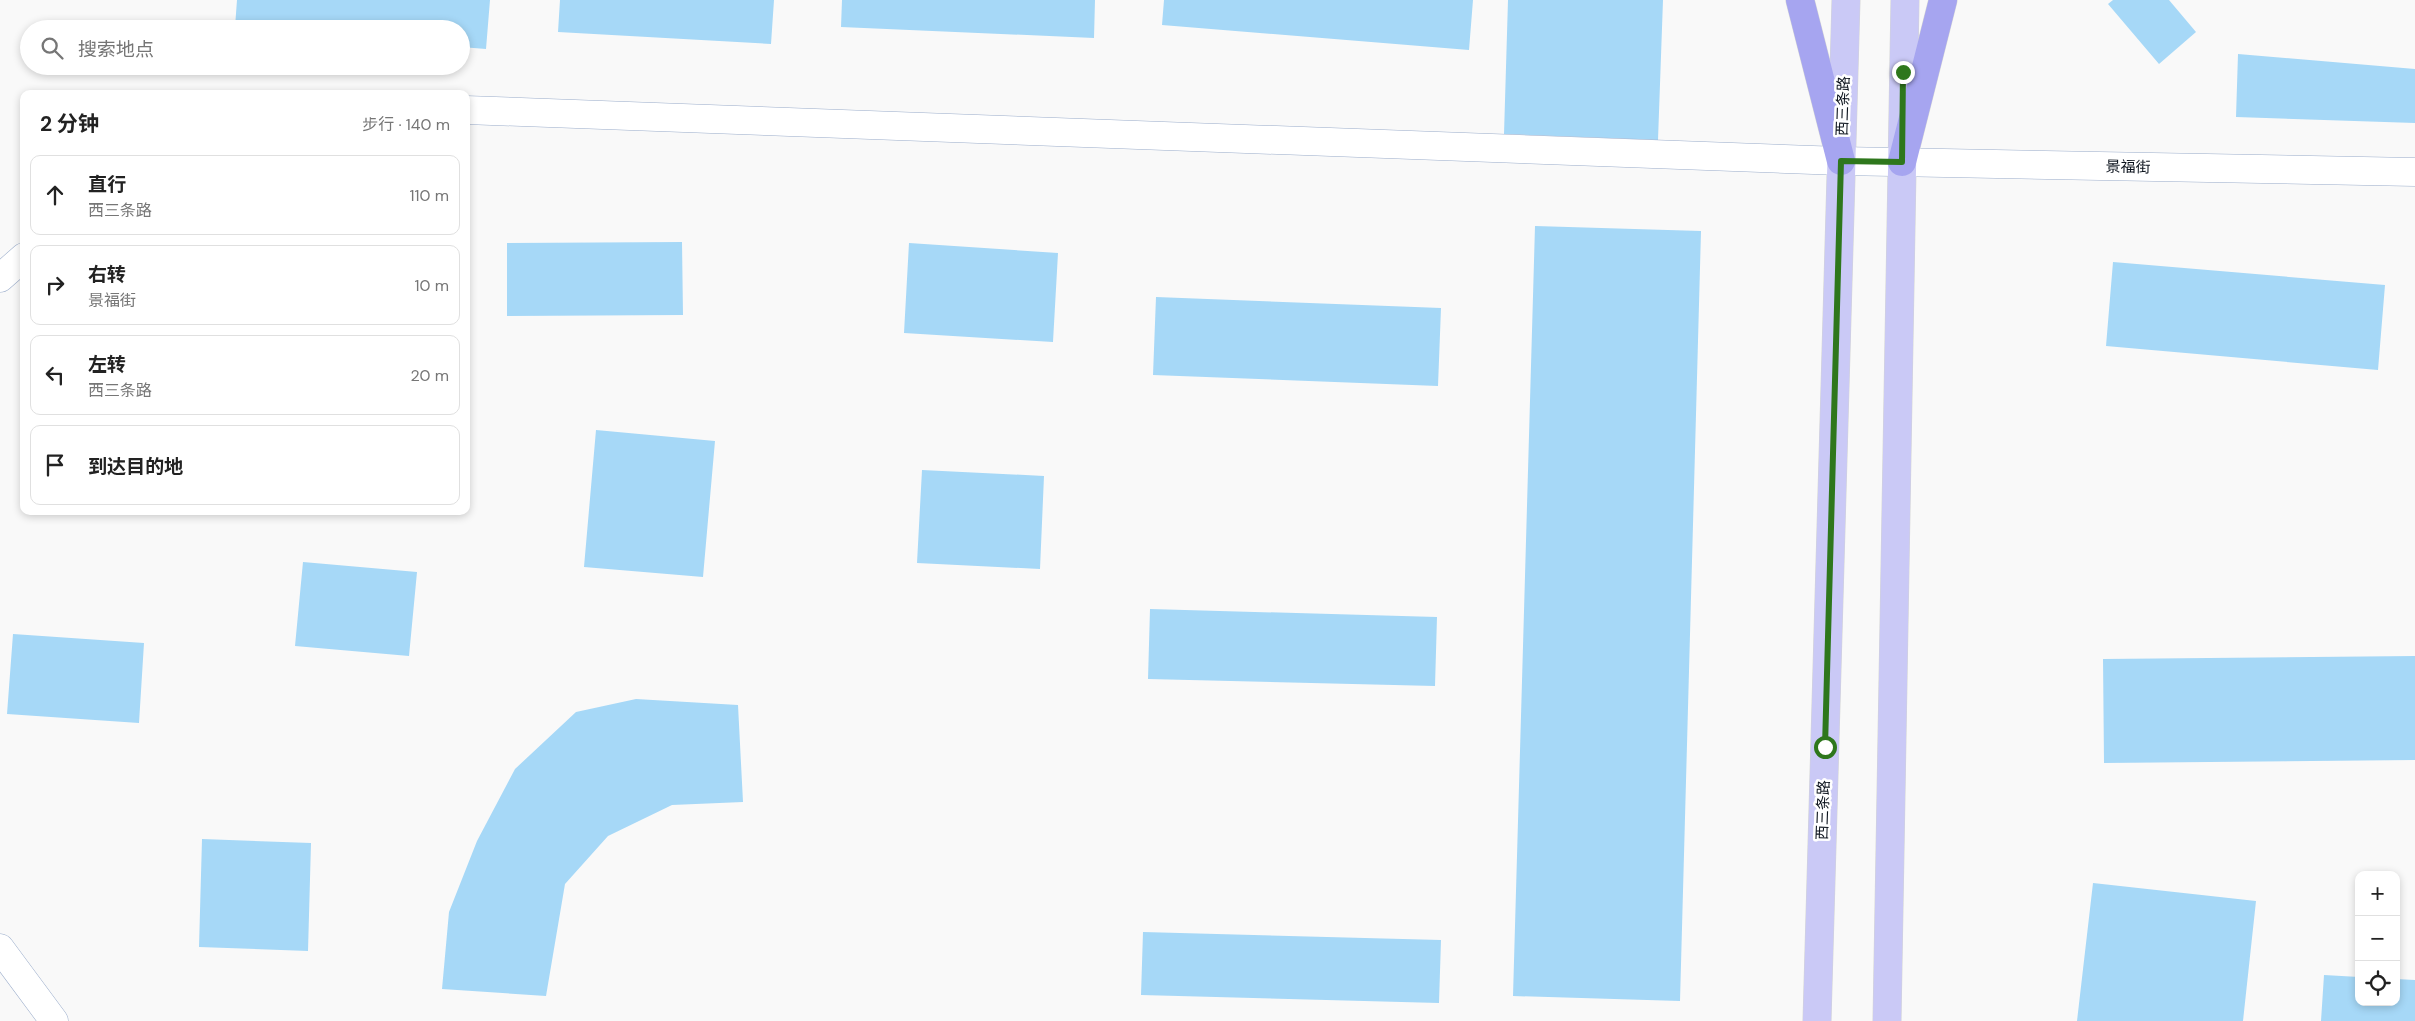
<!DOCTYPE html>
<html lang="zh">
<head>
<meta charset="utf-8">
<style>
	body { margin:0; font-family:"DM Sans","Noto Sans SC",sans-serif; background:#f2f2f2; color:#222 }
	.controls { position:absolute; right:15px; bottom:15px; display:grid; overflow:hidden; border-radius:10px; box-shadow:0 2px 8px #0003 }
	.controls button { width:45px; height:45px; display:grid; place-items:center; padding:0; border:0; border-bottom:1px solid #e0e0e0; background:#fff; color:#222; font:25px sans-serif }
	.stop { position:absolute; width:15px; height:15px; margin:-11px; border:4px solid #2e771c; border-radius:50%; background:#fff }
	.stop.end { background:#2e771c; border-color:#fff; box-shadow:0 1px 5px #0008 }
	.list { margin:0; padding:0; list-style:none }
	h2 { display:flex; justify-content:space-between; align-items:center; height:65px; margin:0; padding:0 20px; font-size:21px }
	h2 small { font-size:16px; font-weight:400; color:#767676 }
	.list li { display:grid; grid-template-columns:32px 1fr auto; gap:15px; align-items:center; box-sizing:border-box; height:80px; margin:0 10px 10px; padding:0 10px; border:1px solid #e0e0e0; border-radius:10px }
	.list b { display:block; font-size:19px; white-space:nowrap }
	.list p { margin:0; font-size:16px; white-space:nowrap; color:#767676 }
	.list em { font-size:16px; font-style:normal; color:#767676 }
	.icon { flex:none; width:28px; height:28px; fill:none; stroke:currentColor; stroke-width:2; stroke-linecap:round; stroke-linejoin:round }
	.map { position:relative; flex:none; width:2415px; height:1021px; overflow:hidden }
	.search { position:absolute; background:#fff; box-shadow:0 2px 8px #0003; left:20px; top:20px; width:450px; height:55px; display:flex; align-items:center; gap:12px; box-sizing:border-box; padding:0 18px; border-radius:28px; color:#767676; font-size:19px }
	.panel { position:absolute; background:#fff; box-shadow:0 2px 8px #0003; left:20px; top:90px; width:450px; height:425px; border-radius:10px }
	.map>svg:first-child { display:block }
	.building { fill:#a6d8f7 }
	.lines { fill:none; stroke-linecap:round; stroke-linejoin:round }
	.minor-casing { stroke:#9badcb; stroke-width:29 }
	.major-casing { stroke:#d3d4d6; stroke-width:29 }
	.highway-casing { stroke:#d3d4d6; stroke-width:29 }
	.minor { stroke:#fff; stroke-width:28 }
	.major { stroke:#cac9f6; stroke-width:28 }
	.highway { stroke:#a6a5f0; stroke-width:28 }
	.route { stroke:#2e771c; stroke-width:6 }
	.labels { text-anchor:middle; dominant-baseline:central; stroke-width:5; stroke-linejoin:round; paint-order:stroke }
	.street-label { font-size:15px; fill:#0b121c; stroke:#fff }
</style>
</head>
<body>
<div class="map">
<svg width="2415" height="1021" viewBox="0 0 2415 1021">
	<rect width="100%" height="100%" fill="#f9f9f9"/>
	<!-- building -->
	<path class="building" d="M237 0H490L486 49 461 47V29L235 27Z
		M560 0H774L771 44 558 32Z
		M842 0H1095L1094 38 841 27Z
		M1164 0H1473L1469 50 1162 25Z
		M1508 0H1663L1658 140 1504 134Z
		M2113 0H2169L2196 32 2159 64 2108 4Z
		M2238 54 2415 69V123L2236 117Z
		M1535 226 1701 231 1680 1001 1513 996Z
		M682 242 683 315 507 316V243Z
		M909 243 1058 253 1053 342 904 333Z
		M2113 262 2385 285 2378 370 2106 346Z
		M1156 297 1441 308 1438 386 1153 375Z
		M596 430 715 441 703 577 584 567Z
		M922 470 1044 476 1040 569 917 563Z
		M303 562 417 572 409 656 295 646Z
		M1150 609 1437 617 1435 686 1148 679Z
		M13 634 144 643 139 723 7 714Z
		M2415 656V760L2104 763 2103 659Z
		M636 699 738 705 743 802 672 805 608 836 565 884 546 996 442 989 449 912 477 841 515 769 576 712Z
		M202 839 311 843 308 951 199 947Z
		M2093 883 2256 901 2243 1021H2077Z
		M1143 932 1441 940 1439 1003 1141 995Z
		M2324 975 2359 977V1002H2396V979L2415 980V1021H2321Z"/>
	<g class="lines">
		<!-- minor casing -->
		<g class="minor-casing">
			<path id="minor" d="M466 110 1841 161 2415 172
				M0 278 24 257
				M0 948 54 1021"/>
		</g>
		<!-- major casing -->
		<g class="major-casing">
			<path id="major" d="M1817 1021 1846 0
				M1887 1021 1905 0"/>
		</g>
		<!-- highway casing -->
		<g class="highway-casing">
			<path id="highway" d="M1800 0 1841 161
				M1902 162 1943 0"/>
		</g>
		<!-- minor -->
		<use href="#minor" class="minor"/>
		<!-- major -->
		<use href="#major" class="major"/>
		<!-- highway -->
		<use href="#highway" class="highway"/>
	</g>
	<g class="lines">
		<!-- route -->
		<path class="route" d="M1825 747 1841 161 1902 162 1903 72"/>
	</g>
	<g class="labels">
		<!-- street labels -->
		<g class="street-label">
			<text transform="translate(1843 106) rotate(-88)">西三条路</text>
			<text transform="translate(2128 167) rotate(1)">景福街</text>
			<text transform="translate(1823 810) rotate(-88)">西三条路</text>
		</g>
	</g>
</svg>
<div class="controls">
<button>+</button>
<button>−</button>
<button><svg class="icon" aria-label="locate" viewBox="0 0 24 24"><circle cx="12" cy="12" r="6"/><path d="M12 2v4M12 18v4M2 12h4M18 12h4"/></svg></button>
</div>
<div class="stop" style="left:1825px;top:747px"></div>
<div class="stop end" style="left:1903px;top:72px"></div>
<div class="search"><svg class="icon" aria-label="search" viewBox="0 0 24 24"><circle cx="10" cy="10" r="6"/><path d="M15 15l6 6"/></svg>搜索地点</div>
<section class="panel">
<h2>2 分钟<small>步行 · 140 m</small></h2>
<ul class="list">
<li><svg class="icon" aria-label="ahead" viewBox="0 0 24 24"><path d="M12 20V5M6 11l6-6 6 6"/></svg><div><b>直行</b><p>西三条路</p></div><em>110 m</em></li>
<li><svg class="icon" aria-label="right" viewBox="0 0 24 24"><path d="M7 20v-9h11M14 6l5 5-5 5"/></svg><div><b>右转</b><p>景福街</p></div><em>10 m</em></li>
<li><svg class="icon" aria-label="left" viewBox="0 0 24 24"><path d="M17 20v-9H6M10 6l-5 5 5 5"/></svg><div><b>左转</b><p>西三条路</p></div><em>20 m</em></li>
<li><svg class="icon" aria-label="arrive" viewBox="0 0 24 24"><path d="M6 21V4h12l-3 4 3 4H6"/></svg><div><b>到达目的地</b></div></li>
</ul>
</section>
</div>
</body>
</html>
